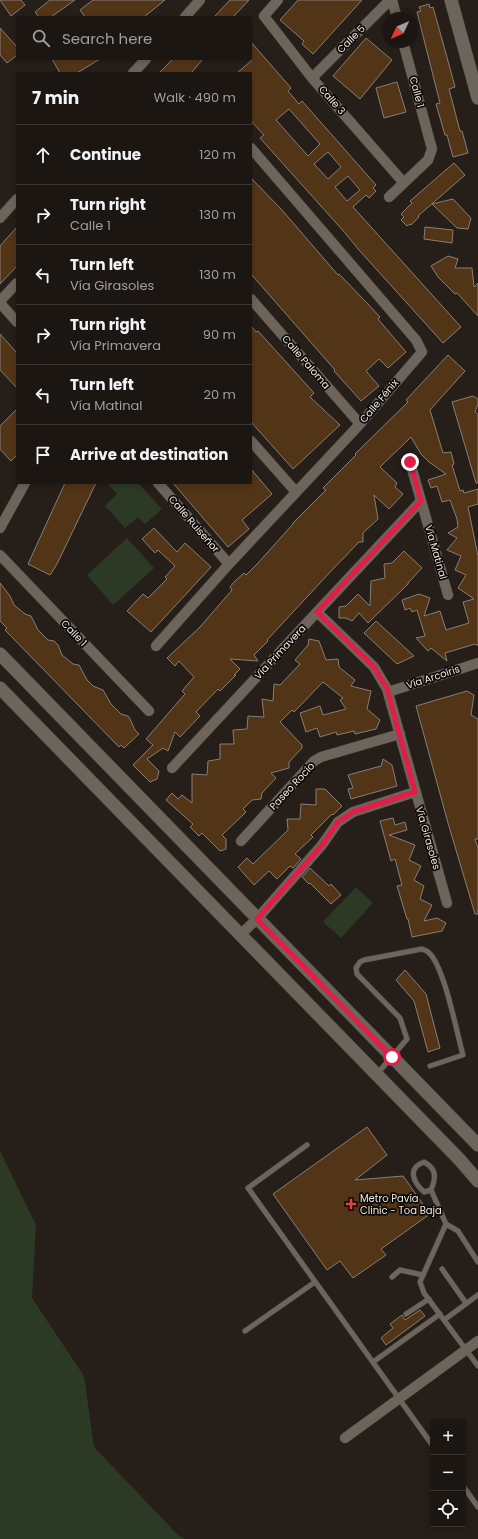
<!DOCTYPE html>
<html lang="en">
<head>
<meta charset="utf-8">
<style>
	body { margin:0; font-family:Poppins,sans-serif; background:#292320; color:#f1f3f6 }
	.controls { position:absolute; right:12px; bottom:12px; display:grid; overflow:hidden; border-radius:0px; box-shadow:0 2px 6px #0003 }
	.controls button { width:36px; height:36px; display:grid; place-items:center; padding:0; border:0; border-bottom:1px solid #3a3532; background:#1c1612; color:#f1f3f6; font:20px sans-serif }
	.compass { position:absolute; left:382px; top:12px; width:36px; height:36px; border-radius:50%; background:#1c1612; box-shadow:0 2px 6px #0003; rotate:226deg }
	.stop { position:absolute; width:12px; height:12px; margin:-9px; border:3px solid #e11d48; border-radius:50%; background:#fff }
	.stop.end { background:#e11d48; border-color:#fff; box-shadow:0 1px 4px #0008 }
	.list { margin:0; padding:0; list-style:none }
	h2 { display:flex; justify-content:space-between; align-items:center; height:52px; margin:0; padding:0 16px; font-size:17px }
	h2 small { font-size:13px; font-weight:400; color:#a09f9f }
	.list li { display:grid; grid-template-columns:26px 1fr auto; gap:12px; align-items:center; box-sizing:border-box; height:60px; padding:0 16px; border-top:1px solid #3a3532 }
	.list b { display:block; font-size:15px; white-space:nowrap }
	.list p { margin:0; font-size:13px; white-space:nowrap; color:#a09f9f }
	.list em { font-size:13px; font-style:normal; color:#a09f9f }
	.icon { flex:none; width:22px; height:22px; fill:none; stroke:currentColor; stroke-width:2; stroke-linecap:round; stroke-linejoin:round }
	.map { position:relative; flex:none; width:478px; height:1539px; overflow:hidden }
	.search { position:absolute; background:#1c1612; box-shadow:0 2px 6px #0003; left:16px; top:16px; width:236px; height:44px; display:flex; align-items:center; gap:10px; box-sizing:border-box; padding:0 14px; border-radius:0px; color:#a09f9f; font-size:15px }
	.panel { position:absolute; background:#1c1612; box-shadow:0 2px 6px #0003; left:16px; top:72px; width:236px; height:412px; border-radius:0px }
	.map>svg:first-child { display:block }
	.green { fill:#2c3a25 }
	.building { fill:#523517; stroke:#877e76; fill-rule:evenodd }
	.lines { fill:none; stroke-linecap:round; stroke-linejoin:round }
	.service-casing { stroke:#403935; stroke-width:6 }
	.minor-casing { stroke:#403935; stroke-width:11 }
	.tertiary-casing { stroke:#403935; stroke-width:14 }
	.service { stroke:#6d645c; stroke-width:5 }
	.minor { stroke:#6d645c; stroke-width:10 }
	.tertiary { stroke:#6d645c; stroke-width:13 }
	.route { stroke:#e11d48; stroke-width:5 }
	.health-dot { fill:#e0444e; stroke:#0c0907; stroke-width:1.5 }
	.labels { text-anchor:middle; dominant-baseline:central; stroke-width:3.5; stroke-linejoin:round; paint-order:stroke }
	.street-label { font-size:10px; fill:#eee8e4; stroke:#0c0907 }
	.poi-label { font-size:10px; fill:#eee8e4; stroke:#0c0907; text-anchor:start }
</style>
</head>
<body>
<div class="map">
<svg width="478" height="1539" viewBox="0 0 478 1539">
	<rect width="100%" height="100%" fill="#261e18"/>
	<!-- green -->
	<path class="green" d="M107 483H138L162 509 145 524 138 517 125 528 105 506 117 494Z
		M127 538 154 568 113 605 87 575Z
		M356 887 373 903 341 938 323 922Z
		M0 1151 36 1225 32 1298 84 1376 94 1447 178 1535 185 1539H0Z"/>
	<!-- building -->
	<path class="building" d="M0 0H21L25 5 11 16Z
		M50 0H75L51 17H39L35 12Z
		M93 0H165L144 17H85L80 10Z
		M230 0H249L233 17H214Z
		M298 0H362L313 54 302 44 304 41 280 20Z
		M429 4 430 8 433 7 448 61 455 87 449 89 460 131H462L468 153 453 157 447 135H445L436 104 440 103 417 12 421 11 419 7Z
		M0 28 17 47V55L7 63 0 55Z
		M366 38 392 60 360 99 333 76Z
		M251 42 291 88 288 91 299 104 302 101 376 185 373 188 376 191 369 198 366 195 353 207 461 327 443 343 359 250 346 234 260 138 264 135 251 121V73H237L251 61ZM289 109 320 144 308 156 276 120ZM328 152 341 167 328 179 314 164ZM348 176 360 190 347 201 335 187Z
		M52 59H100L77 73H60Z
		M173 59H203L191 73H159Z
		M397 82 406 112 384 118 376 88Z
		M454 163 465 175 418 216 419 217 411 225 410 224 407 226 401 220 404 217 401 214 412 203 410 201Z
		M251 178 282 210 325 260 338 275 339 274 368 304 380 317 378 319 406 352 388 368 379 359 366 371 379 386 361 401 334 371 335 370 251 274Z
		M453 199 471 218 468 229 457 228 432 204Z
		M17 227V266L0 284V246Z
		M425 227 453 230 452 243 424 239Z
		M448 256 458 259 455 268H472L474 287 478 283V316L457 293 455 294 438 277 431 266Z
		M251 326 256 332 258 331 314 393 310 397 340 425 293 469 251 422Z
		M0 334 17 353V388L0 370Z
		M448 355 465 371 430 410 443 453 451 452 454 464 452 465 460 491 463 490 464 493 478 489V504L468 507 478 556V645H476L475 644 445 653 447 661 431 648 428 651 416 638 425 636 417 610 412 612 410 608 405 610 402 600 419 594 430 598 424 616 440 611 446 630 469 623 463 602 474 599 458 588 466 575 455 570 461 556 447 550 457 538 448 533 458 527 457 519 450 500 442 502 437 486 431 488 428 480 446 474 429 462 421 454 411 437 380 467 397 483 395 487 403 494 389 509 374 495 378 519 363 533V542H359L333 569 267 640 268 641 254 655 258 661 230 659 240 669 234 675H236L220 691 218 689 196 712 200 716 180 737 175 732 168 751 163 748 147 759 159 771 157 779 150 782 133 765 153 745 146 739 185 694 182 691 194 677 179 661 175 666 167 658 200 627 232 590 230 587 234 582 244 573 246 575 258 563 293 524V523L326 490 323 488 356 455 355 454 408 402 406 400Z
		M473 396 478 399V404L475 412 478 414V483H476L452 402Z
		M17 409V455L11 461 0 449V426Z
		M251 469 272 494 242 520 249 529 228 547 173 483H251Z
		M65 483H96L57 564 50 575 28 564Z
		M154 528 177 552 185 543 211 567 151 632 127 611 143 594 148 598 167 579 165 577 175 566 158 550 155 553 142 539Z
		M404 551 422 568 408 583V584L368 623 359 613 352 621 346 618H339V607L346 606 358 594 370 606 371 581 385 578 384 564 392 563Z
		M0 583 10 596 14 605 25 614 31 616 38 630 48 640 54 641 58 645 62 655 73 664 79 665 87 680 93 686 103 690 111 704 121 714 128 716 130 719 135 730 139 734 124 748 121 745 119 747 5 630 7 628 0 621Z
		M376 621 414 656 397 664 364 633Z
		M309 639 319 641 326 660 338 659 339 667 355 680 351 686 371 691 367 709 380 720 376 729 355 734 354 731 337 735 336 732 320 737 317 728 306 732 300 713 320 706 323 715 346 709 340 700 343 698 323 682 294 712 292 710 280 722 302 745V748L289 762V768L271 773 276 778 262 793 261 799 252 800 243 809 246 812 222 835 226 839V849L220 851 202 833 199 836 190 827 193 824 166 800 172 793 178 799 182 795 192 803V774L207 775 208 761 220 759V744H234L233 730 247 729 248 716 264 717 262 699 273 701 274 684 280 685 300 664 295 660 308 645Z
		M467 691 474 695 471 715 478 719V839H475L478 848V914H475L448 823 416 706Z
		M383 759 392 765 397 786 351 799 348 789 353 788 348 775 381 766Z
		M316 789H325L342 806 333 815 332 814 311 835 313 837 295 854 301 859 293 868 290 866 277 879 269 871 254 885 238 867 247 858 253 864 288 830 287 819H300L301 804 316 805Z
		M393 818 395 825 405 822 407 830 389 835 415 845 409 860 421 866 414 880 424 886 420 899 432 905 424 921 437 918 446 923 442 931 412 937 408 919H407L397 886 402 885 395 859 391 861 380 821Z
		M310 868 329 886 331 884 341 895 331 904 310 883 309 884 302 877Z
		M405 970 426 994 440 1048 428 1052 414 1001 396 980Z
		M367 1127 387 1155 355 1180 403 1176 430 1214 381 1249 386 1255 353 1278 340 1261 327 1270 273 1194Z
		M420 1310 425 1316 386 1345 381 1338 393 1328 390 1324 402 1315 405 1320Z"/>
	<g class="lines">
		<!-- service casing -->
		<g class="service-casing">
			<path id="service" d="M377 1074 407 1039 400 1018 357 974 356 968 360 962 364 960 422 949C424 950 426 950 428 952 444 964 457 1034 463 1055L430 1066
				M307 1145 248 1188 433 1446
				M431 1190 424 1192C413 1182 407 1168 424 1162 437 1169 436 1178 431 1190L446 1224
				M478 1262 458 1231 446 1224 420 1282 424 1293 478 1366
				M442 1269 466 1303
				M392 1277 400 1270 423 1275
				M406 1314 429 1299
				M444 1320 478 1295
				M245 1331 315 1282
				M373 1362 440 1314
				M463 1486 478 1507"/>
		</g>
		<!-- minor casing -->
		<g class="minor-casing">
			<path id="minor" d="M278 0 264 16 312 78 403 182
				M392 0 397 18
				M185 17 200 0
				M133 73 146 59
				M312 78 390 0
				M389 197 428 160 432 149 403 42
				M0 218 17 199
				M251 299 360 424
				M0 301 17 283
				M0 303 17 322
				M251 441 296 492
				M410 462 448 595
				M158 483 229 564
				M0 528 25 483
				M0 555 149 711
				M317 612 374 667 387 689 447 903
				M156 646 229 564 360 424 422 352 416 340 251 148
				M388 692 478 663
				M172 768 317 612 421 501
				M241 841 314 761 321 757 400 734
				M240 935 257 919 322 845 338 822 353 812 415 792
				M345 1438 478 1341"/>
		</g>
		<!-- tertiary casing -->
		<g class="tertiary-casing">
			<path id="tertiary" d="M451 0 478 98
				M0 654 478 1145
				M0 688 459 1159 478 1181"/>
		</g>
		<!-- service -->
		<use href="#service" class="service"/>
		<!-- minor -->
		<use href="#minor" class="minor"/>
		<!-- tertiary -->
		<use href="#tertiary" class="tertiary"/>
	</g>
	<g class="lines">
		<!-- route -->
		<path class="route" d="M392 1057 257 919 322 845 338 822 353 812 415 792 387 689 374 667 317 612 421 501 410 462"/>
	</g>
	<!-- markers -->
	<path class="health-dot" d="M349 1198h4v4h4v4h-4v4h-4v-4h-4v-4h4z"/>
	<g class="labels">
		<!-- street labels -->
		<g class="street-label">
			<text transform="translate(351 39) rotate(-45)">Calle 5</text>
			<text transform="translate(417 92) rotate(75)">Calle 1</text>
			<text transform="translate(332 100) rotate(49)">Calle 3</text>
			<text transform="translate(306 362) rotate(49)">Calle Paloma</text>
			<text transform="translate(379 401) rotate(-50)">Calle Fénix</text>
			<text transform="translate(194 524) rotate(49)">Calle Ruiseñor</text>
			<text transform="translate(436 552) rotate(74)">Vía Matinal</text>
			<text transform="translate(74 633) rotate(46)">Calle 1</text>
			<text transform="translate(280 652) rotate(-47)">Vía Primavera</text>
			<text transform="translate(433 677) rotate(-18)">Vía Arcoíris</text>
			<text transform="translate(292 786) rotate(-47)">Paseo Rocío</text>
			<text transform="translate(428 838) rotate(74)">Vía Girasoles</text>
		</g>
		<!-- poi labels -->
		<g class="poi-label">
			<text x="360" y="1198">Metro Pavía<tspan x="360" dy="12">Clinic - Toa Baja</tspan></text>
		</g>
	</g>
</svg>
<div class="controls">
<button>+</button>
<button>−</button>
<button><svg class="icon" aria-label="locate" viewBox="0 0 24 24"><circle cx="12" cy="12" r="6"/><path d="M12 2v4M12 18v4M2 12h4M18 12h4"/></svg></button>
</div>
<svg class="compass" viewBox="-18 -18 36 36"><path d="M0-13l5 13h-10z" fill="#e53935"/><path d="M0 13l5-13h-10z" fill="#a09f9f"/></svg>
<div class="stop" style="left:392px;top:1057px"></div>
<div class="stop end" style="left:410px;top:462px"></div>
<div class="search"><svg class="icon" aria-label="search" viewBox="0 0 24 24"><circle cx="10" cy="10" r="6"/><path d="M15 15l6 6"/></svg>Search here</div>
<section class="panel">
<h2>7 min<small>Walk · 490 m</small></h2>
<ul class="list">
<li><svg class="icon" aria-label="ahead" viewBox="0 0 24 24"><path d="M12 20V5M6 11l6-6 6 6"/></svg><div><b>Continue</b></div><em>120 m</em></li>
<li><svg class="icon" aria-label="right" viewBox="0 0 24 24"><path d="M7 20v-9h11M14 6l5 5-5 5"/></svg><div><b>Turn right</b><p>Calle 1</p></div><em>130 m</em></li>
<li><svg class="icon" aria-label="left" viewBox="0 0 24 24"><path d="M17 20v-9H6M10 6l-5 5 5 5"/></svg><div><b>Turn left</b><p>Vía Girasoles</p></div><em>130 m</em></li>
<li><svg class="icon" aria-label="right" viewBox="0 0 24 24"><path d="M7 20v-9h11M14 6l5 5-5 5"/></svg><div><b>Turn right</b><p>Vía Primavera</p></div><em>90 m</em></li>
<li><svg class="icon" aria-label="left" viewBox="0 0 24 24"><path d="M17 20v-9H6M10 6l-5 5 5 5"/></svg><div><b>Turn left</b><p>Vía Matinal</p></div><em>20 m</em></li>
<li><svg class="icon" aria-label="arrive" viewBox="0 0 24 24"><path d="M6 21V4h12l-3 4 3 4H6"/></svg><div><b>Arrive at destination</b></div></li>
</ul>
</section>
</div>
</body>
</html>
